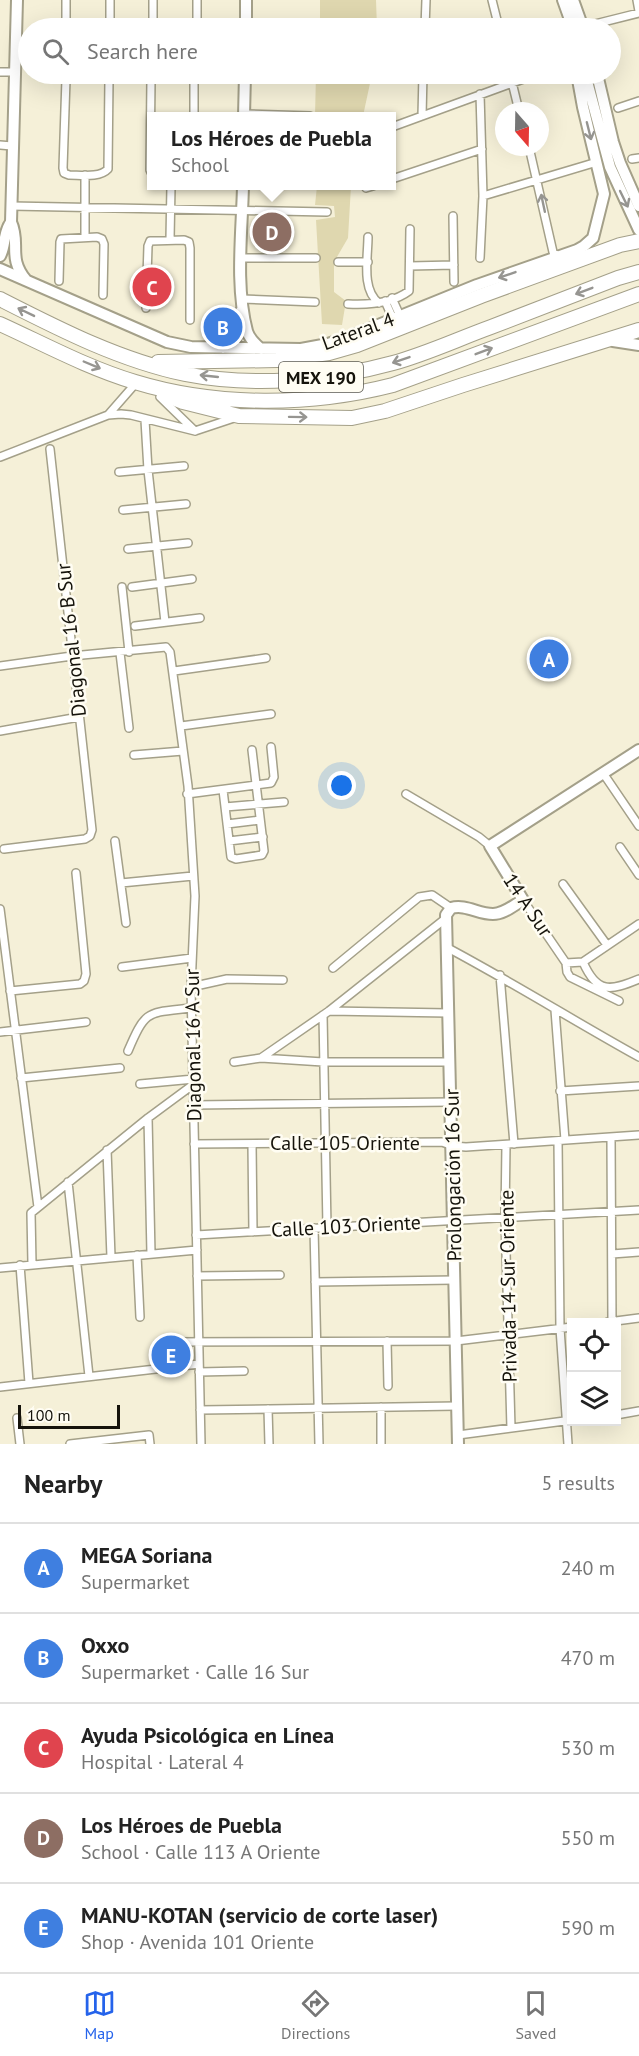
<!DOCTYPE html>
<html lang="en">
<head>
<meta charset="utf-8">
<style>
	body { margin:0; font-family:"PT Sans",sans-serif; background:#f2f2f2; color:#222 }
	.controls { position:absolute; right:18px; bottom:18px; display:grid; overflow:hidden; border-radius:0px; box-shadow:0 6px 24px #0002 }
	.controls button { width:54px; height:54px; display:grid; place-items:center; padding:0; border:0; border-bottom:2px solid #e0e0e0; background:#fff; color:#222; font:30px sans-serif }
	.compass { position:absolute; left:495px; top:102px; width:54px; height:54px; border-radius:50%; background:#fff; box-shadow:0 6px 24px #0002; rotate:160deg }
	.scale { position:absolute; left:18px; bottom:15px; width:102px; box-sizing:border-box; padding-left:6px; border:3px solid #15130b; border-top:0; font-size:16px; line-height:21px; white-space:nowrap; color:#15130b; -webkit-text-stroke:4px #fffdf3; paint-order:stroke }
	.you { position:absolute; left:342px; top:786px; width:21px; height:21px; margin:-15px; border:4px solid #fff; border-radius:50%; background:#1a73e8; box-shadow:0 0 0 9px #1a73e833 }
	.badge { display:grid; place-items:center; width:39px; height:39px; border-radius:50%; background:#2563eb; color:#fff; font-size:20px; font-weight:700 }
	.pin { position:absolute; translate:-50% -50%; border:3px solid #fff; box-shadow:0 2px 6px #0006 }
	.popup { position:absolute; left:147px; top:112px; width:249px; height:78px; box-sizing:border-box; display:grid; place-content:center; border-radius:0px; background:#fff; filter:drop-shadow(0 2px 4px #0005); font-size:20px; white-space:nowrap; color:#767676 }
	.popup b { font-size:22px; color:#222 }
	.popup::after { content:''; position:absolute; left:50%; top:100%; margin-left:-12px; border:12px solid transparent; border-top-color:#fff }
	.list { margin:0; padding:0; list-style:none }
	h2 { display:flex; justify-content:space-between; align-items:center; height:78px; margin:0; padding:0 24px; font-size:26px }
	h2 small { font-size:20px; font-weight:400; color:#767676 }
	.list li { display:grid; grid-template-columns:39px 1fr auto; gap:18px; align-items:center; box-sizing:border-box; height:90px; padding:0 24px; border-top:2px solid #e0e0e0 }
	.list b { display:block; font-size:22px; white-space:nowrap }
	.list p { margin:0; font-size:20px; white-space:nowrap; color:#767676 }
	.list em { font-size:20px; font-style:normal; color:#767676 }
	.icon { flex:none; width:33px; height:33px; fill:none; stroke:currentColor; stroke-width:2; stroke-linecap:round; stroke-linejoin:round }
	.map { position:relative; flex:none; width:639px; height:1444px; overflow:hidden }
	.search { position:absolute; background:#fff; box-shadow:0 6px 24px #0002; left:18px; right:18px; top:18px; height:66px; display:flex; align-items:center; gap:15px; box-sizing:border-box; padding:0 21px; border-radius:33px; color:#767676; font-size:22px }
	.sheet { height:528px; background:#fff }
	nav { display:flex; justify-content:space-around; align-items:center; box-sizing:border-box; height:84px; border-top:2px solid #e0e0e0; background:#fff; font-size:16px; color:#767676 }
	nav a { display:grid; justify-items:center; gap:3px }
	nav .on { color:#2563eb }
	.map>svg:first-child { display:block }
	.green { fill:#dfd7af }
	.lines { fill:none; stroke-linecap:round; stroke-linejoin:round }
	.street-casing { stroke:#a4a089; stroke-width:10 }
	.secondary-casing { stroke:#a4a089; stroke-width:14 }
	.highway-casing { stroke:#a4a089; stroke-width:16 }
	.street { stroke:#fff; stroke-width:7 }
	.secondary { stroke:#fff; stroke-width:10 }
	.highway { stroke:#fff; stroke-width:14 }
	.oneway { stroke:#969591 }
	.labels { text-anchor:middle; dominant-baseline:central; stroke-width:5; stroke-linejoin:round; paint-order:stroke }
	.shield { fill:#fffdf3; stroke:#5b5951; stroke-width:1.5 }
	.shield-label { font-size:18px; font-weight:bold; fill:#15130b }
	.street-label { font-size:20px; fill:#15130b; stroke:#fffdf3 }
</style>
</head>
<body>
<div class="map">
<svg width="639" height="1444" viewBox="0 0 639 1444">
	<rect width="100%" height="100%" fill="#f5f0d8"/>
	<!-- green -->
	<path class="green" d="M320 0H376L377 28H320Z
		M316 74H372L363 116H315Z
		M317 186H351L348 238 334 262V292L346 301 342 325 322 324 316 220 335 217 334 206 315 205Z"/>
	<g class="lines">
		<!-- street casing -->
		<g class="street-casing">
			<path id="street" d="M66 0V28
				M492 0 499 28
				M637 0 639 11
				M110 28V0
				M153 28V0
				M197 28V0
				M280 28H314
				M425 28 426 0
				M589 28 595 24 639 13
				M0 72H15
				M510 74 519 111
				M66 79 63 168 64 173 69 175C81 175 100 178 108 169L109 79
				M151 79 150 170 152 174
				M194 83V116
				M480 94 483 196 480 258
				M618 108 639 101
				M244 114 310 116
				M422 116 423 74
				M392 127 537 74
				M0 145 12 146
				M529 147 553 252 561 258
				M632 159 639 158
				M392 179 482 149
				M366 188 373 186
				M483 196 597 162
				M11 206 327 212
				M453 216 454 282
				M85 237V175
				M368 237C368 257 361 290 379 303
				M170 239 171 186
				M242 258H316
				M338 262H368
				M410 266 454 265
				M59 281 60 242 61 239 97 237 102 239 104 244 103 295
				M392 298 400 316
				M242 299 315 302
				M385 301 393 319
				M348 304C368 305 393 303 409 291L410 229
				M146 308 148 246 150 241 184 240 189 242 190 248V320
				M160 397 195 431
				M108 415 136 383
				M145 420 148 470 165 622
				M0 457 108 415 121 414 131 415 195 431 234 418
				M119 472 184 466
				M123 510 186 504
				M128 549 188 543
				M122 587 129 652
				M132 587 192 579
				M135 626 200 618
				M120 653 129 728
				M0 666 72 656 166 647 170 652 188 786 195 896 191 987 201 1444
				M174 671 266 658
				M181 726 271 714
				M0 731 79 717
				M134 755 183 751
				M603 773 639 826
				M223 790 231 857 236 859 262 855 264 851 252 750
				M187 794 271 783 274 777 271 747
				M406 794 479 837 490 846
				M225 807 284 802
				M227 824 260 820
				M115 841 126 923
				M229 841 263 837
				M620 847 639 875
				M4 849 85 839 90 836 92 830 50 449
				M121 883 193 876
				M563 884 607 945
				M523 900 566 963
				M0 909 38 1207
				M446 947C512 982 574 1021 639 1057
				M583 962C597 994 610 991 639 979
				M122 967 192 958
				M333 968 419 897 432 895 451 908
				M500 975 514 1144
				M191 987 227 979 283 980
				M10 991 80 984 84 981 86 974 76 873
				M619 1001 570 977 567 972 566 963 583 962 639 924
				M555 1010 565 1140
				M329 1011 448 1013
				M323 1015 327 1227
				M0 1032 86 1022
				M128 1051C146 1009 147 1013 191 1008
				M261 1058 329 1011 445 919
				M234 1062 261 1058 323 1062H450
				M21 1078 120 1068
				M140 1084 194 1079
				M560 1091 639 1086
				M193 1105 451 1102
				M148 1118 151 1254
				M611 1137 612 1322
				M558 1141 560 1328 568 1444
				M194 1144 442 1142 453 1146 466 1147 639 1135
				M252 1144 253 1232
				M506 1145 505 1217 511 1428
				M107 1150 111 1257
				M68 1182 89 1376
				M314 1228 319 1444
				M196 1235 639 1210
				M612 1254 639 1252
				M137 1255 140 1317
				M32 1264 31 1213 148 1118 194 1084
				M20 1265 29 1383
				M0 1268 197 1250
				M197 1276 280 1275
				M315 1282 455 1280
				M608 1322 639 1318
				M387 1341 388 1386
				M166 1342 456 1341 572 1327
				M199 1372 244 1371
				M0 1387 199 1364
				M381 1407V1444
				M268 1409 269 1444
				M200 1410 457 1406
				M616 1415 639 1411
				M17 1418 20 1444
				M458 1435 572 1420
				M70 1444 149 1435 150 1444"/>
		</g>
		<!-- secondary casing -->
		<g class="secondary-casing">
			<path id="secondary" d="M17 0 11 222C21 244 7 257 26 280
				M563 0 573 28
				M573 0 583 28
				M246 28V0
				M585 74 610 167 639 230
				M597 74 613 142 620 163 639 206
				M244 116 245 74
				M243 186C242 232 235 286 247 331 249 338 255 344 261 349
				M0 256C6 245 3 232 11 222
				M0 269 167 342 191 347 301 349 328 344 349 337 477 285 577 250 584 246 593 238 604 194 583 107 577 74
				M613 341 639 345
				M223 348 236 337 241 311
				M458 1444 446 915 451 908C466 904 478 914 493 914 504 914 514 905 523 900L490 846 639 750"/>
		</g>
		<!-- highway casing -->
		<g class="highway-casing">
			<path id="highway" d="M0 299C59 329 119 360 185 374 251 387 328 381 393 363 426 354 458 339 491 327 533 311 576 294 618 278L639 272
				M0 324C44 344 88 368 135 382 217 407 311 406 393 385L639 294
				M158 362 277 360 329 353 357 345 481 296 620 245 639 241
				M166 395 183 402 239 416 352 418 385 411 463 385 639 330"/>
		</g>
		<!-- street -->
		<use href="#street" class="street"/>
		<!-- secondary -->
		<use href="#secondary" class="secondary"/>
		<!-- highway -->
		<use href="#highway" class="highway"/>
	</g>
	<!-- one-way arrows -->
	<defs><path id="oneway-shaft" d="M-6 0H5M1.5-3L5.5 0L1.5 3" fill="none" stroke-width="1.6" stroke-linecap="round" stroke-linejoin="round" transform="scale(1.5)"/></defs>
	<g class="oneway">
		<use href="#oneway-shaft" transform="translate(589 131) rotate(76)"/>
		<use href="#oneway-shaft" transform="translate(624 199) rotate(64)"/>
		<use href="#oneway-shaft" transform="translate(543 203) rotate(-102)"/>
		<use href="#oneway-shaft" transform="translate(507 275) rotate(161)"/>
		<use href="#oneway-shaft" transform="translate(584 291) rotate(159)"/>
		<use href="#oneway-shaft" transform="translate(26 312) rotate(-154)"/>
		<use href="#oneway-shaft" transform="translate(484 351) rotate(-21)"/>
		<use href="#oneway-shaft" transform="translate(401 360) rotate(161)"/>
		<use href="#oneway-shaft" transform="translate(92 365) rotate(23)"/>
		<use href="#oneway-shaft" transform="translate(209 376) rotate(-174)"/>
		<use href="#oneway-shaft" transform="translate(298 417) rotate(1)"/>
	</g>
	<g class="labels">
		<!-- shield labels -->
		<rect class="shield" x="279" y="362" width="84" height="30" rx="4.5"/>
		<g class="shield-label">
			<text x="321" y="377">MEX 190</text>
		</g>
		<!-- street labels -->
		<g class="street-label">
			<text transform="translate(358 331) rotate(-20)">Lateral 4</text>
			<text transform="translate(71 640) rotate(-96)">Diagonal 16 B Sur</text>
			<text transform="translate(528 905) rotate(56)">14 A Sur</text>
			<text transform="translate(193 1045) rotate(-91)">Diagonal 16 A Sur</text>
			<text x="345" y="1143">Calle 105 Oriente</text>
			<text transform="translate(453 1175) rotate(-91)">Prolongación 16 Sur</text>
			<text transform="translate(346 1226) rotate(-3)">Calle 103 Oriente</text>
			<text transform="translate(508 1286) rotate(-91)">Privada 14 Sur Oriente</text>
		</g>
	</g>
</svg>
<div class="controls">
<button><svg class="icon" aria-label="locate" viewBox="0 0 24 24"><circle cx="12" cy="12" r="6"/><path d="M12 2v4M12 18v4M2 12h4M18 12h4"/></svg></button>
<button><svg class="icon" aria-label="layers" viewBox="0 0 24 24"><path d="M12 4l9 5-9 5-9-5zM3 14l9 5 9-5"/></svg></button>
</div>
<svg class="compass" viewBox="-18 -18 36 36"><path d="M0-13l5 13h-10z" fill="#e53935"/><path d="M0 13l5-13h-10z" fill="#767676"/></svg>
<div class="scale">100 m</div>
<div class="you"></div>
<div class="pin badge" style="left:549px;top:659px;background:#3f7fe0">A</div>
<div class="pin badge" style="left:223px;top:327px;background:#3f7fe0">B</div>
<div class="pin badge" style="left:152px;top:287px;background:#e0444e">C</div>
<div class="pin badge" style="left:272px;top:232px;background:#8d6e63">D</div>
<div class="popup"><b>Los Héroes de Puebla</b>School</div>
<div class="pin badge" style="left:171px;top:1355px;background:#3f7fe0">E</div>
<div class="search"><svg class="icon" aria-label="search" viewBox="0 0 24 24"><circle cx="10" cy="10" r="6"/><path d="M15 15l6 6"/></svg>Search here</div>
</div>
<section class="sheet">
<h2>Nearby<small>5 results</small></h2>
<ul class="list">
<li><span class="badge" style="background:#3f7fe0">A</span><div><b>MEGA Soriana</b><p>Supermarket</p></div><em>240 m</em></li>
<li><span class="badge" style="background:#3f7fe0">B</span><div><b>Oxxo</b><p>Supermarket · Calle 16 Sur</p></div><em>470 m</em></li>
<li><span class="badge" style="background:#e0444e">C</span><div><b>Ayuda Psicológica en Línea</b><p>Hospital · Lateral 4</p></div><em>530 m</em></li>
<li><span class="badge" style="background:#8d6e63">D</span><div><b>Los Héroes de Puebla</b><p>School · Calle 113 A Oriente</p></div><em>550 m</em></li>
<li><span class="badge" style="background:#3f7fe0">E</span><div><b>MANU-KOTAN (servicio de corte laser)</b><p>Shop · Avenida 101 Oriente</p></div><em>590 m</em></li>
</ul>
</section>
<nav>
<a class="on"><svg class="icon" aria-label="map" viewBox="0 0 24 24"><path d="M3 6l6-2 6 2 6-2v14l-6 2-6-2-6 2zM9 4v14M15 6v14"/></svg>Map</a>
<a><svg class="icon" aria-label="directions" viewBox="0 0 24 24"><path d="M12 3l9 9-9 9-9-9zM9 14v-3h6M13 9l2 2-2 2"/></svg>Directions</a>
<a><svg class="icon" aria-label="saved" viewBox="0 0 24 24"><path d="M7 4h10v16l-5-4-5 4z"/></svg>Saved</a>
</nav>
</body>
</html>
